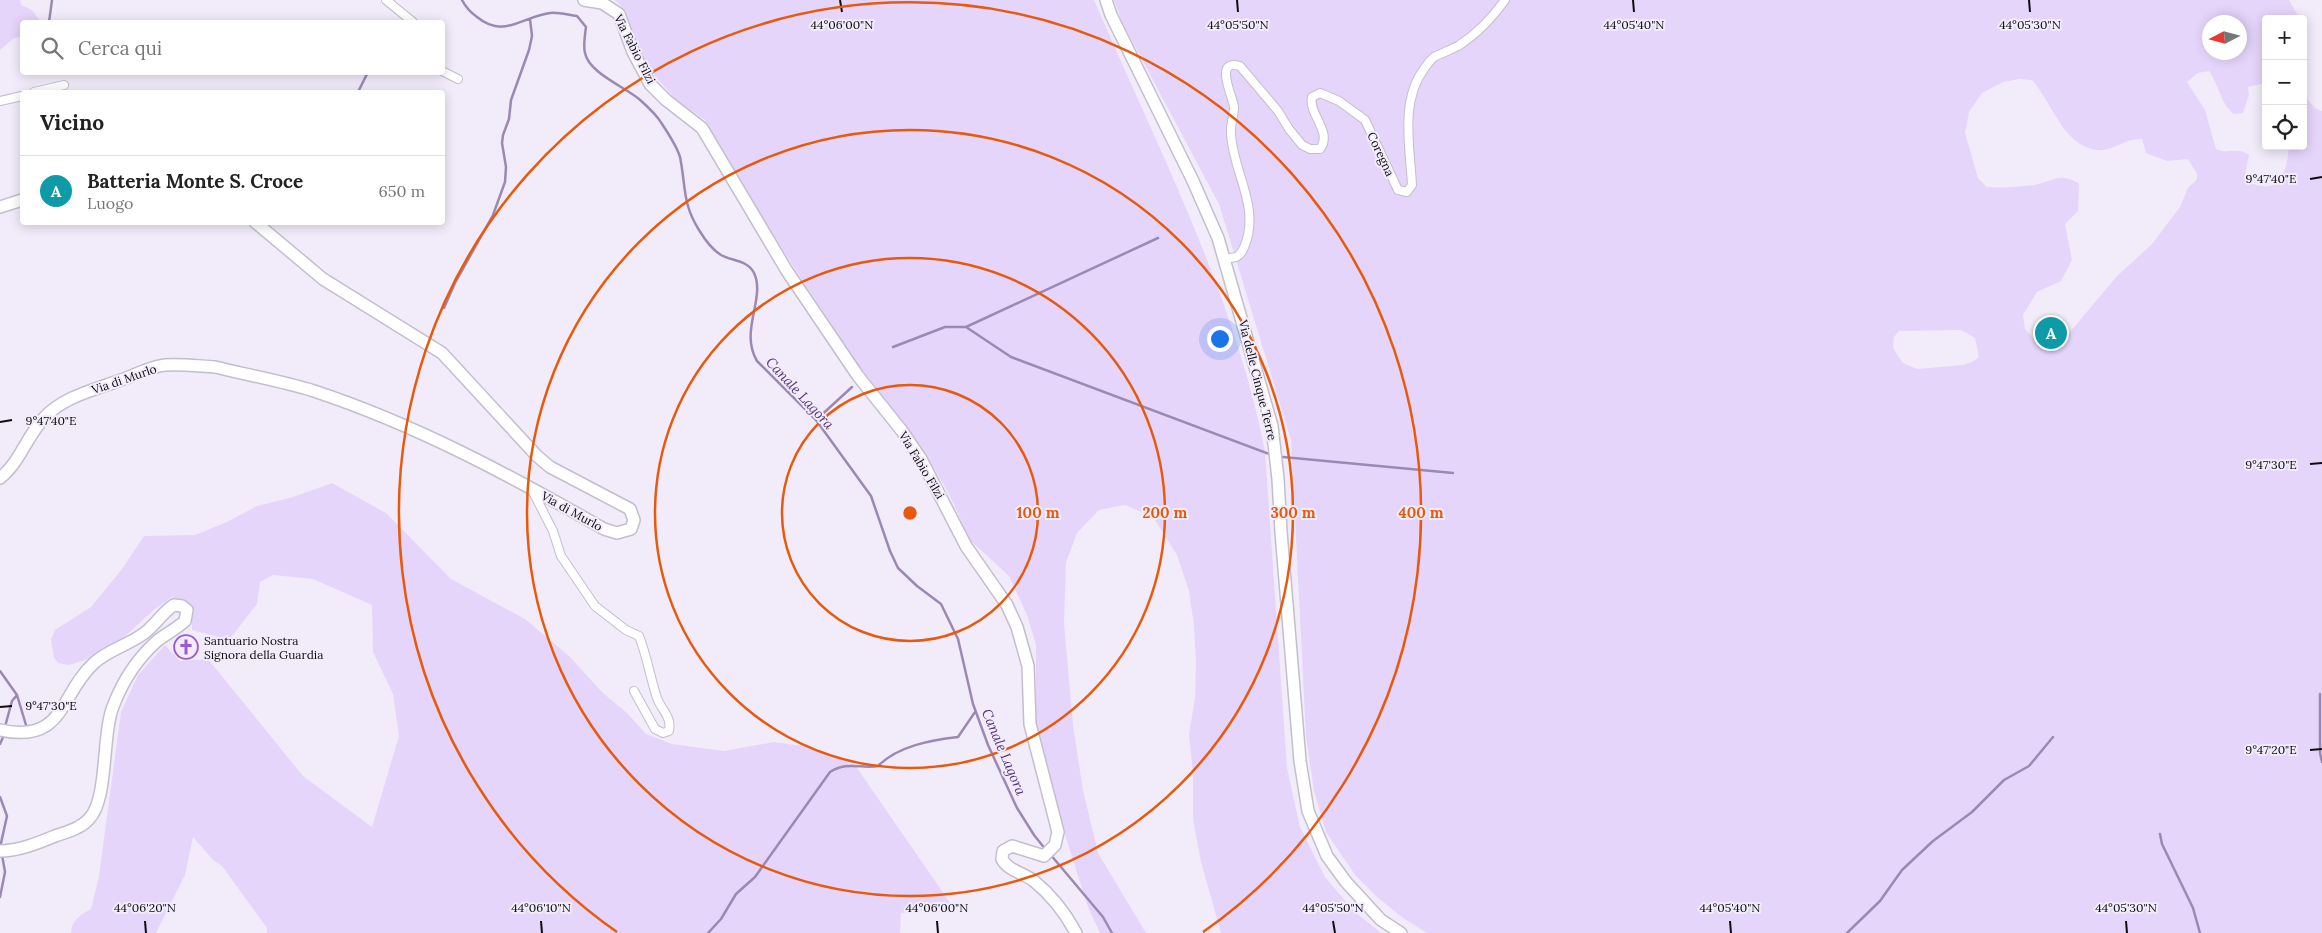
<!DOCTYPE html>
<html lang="it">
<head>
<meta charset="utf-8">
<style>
	body { margin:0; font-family:Lora,serif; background:#f2f2f2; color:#222 }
	.controls { position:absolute; right:15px; top:15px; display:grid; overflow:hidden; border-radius:5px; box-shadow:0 2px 12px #0003 }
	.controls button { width:45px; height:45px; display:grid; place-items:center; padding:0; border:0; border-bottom:1px solid #e0e0e0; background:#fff; color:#222; font:25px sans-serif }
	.compass { position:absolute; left:2202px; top:15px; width:45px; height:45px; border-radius:50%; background:#fff; box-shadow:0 2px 12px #0003; rotate:264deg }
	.you { position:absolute; left:1219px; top:338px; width:18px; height:18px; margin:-12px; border:4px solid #fff; border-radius:50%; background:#1a73e8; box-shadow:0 0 0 8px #1a73e833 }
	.badge { display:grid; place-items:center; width:32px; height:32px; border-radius:50%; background:#7c3aed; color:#fff; font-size:16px; font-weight:700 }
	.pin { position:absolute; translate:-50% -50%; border:2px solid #fff; box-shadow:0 1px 5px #0006 }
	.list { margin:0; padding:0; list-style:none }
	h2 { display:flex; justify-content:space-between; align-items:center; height:65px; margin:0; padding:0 20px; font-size:21px }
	h2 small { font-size:16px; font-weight:400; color:#767676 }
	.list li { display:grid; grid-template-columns:32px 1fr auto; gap:15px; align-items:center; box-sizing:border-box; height:70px; padding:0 20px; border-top:1px solid #e0e0e0 }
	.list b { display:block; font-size:19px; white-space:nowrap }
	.list p { margin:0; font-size:16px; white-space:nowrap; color:#767676 }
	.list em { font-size:16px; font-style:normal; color:#767676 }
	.icon { flex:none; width:28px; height:28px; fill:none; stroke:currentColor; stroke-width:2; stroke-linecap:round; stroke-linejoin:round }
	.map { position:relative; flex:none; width:2322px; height:933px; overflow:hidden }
	.search { position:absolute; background:#fff; box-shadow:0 2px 12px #0003; left:20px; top:20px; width:425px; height:55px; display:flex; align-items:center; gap:12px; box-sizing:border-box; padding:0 18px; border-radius:5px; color:#767676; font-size:19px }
	.panel { position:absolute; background:#fff; box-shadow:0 2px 12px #0003; left:20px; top:90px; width:425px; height:135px; border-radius:5px }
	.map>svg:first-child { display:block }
	.green { fill:#e6d5fb; fill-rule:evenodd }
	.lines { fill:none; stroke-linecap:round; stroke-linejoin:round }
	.stream { stroke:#9b89b3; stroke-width:2.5 }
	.street-casing { stroke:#c3becc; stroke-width:10 }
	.secondary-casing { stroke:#c3becc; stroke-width:14 }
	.street { stroke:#fff; stroke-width:8 }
	.secondary { stroke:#fff; stroke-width:11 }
	.ticks { fill:none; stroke:#0e0c11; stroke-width:2 }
	.ring { fill:none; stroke:#e8590c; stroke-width:2.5 }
	.labels { text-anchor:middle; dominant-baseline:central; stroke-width:4; stroke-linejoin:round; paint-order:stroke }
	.street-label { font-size:12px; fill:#0e0c11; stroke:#f2ecfa }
	.poi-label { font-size:12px; fill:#0e0c11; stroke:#f2ecfa; text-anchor:start }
	.water-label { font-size:14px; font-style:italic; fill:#57357a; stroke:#f2ecfa }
	.ticks-label { font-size:12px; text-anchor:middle; fill:#0e0c11; stroke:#f2ecfa; stroke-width:4; stroke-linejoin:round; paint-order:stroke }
	.centre { fill:#e8590c; stroke:#f2ecfa; stroke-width:2.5 }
	.ring-label { font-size:15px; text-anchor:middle; font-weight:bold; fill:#e8590c; stroke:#f2ecfa; stroke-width:4; stroke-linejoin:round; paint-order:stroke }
</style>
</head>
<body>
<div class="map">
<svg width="2322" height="933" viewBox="0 0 2322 933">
	<rect width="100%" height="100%" fill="#f2ecfa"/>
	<!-- green -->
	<path class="green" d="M0 0H20L21 5 32 10 39 20V22H22V36L13 39 0 50Z
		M615 0H1094C1157 147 1234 293 1265 451L1287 768 1300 827 1325 877 1354 911 1381 933H1221L1201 862 1193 819V774L1189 734 1195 698 1196 664 1194 626 1189 591 1177 555 1153 517 1125 505 1099 510 1077 533 1066 563 1064 623 1073 725 1083 790 1098 853 1146 933H1100L1088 907 1066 838 1036 723V645L1027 615 1009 576 970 540 949 494 923 449 858 365 795 269 714 141 705 120 676 100 654 75 639 50 625 10Z
		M1114 0H2289L2300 19H2266V83L2248 87 2249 95 2243 113 2234 114C2220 104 2219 84 2209 71L2198 73 2187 82 2205 110 2216 149C2227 155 2238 146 2249 155L2245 175 2247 181C2279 198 2287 172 2289 146H2303V94L2315 108 2322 111V933H1427L1403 918 1377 897 1355 875 1326 832 1314 791 1306 736 1291 440 1219 204 1122 22ZM2210 22H2240V52H2210ZM2020 79 2032 80C2052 102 2063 146 2097 150 2112 152 2125 138 2142 139L2146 153 2167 161 2188 159 2197 174V179L2188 188 2180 207 2152 244 2117 276 2065 338 2057 343 2037 342 2025 329 2023 315 2037 292 2061 281 2072 260 2065 224 2078 211 2079 183C2057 172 2055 181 2034 185 2018 187 2003 188 1987 187L1978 178 1965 133 1969 112 1982 93 2003 82ZM1961 330 1975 338 1979 357 1972 362 1963 365 1917 369 1903 363 1893 348 1894 337 1899 331Z
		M332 483 386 513 451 579 525 619 569 656 603 693 627 713 646 734 672 744 724 751 774 742 809 747 855 765 953 907 901 913 900 933H267V928L222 866 213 860 193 837 185 875 156 933H71C71 921 81 914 91 909L99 876 121 712 138 675 165 645 180 661 208 659 303 776 372 827 399 736 393 694 373 652 372 605 313 579 273 575 260 582 257 604 229 640 192 630V614L189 604 172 597 155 609 122 639 85 660 69 665 58 663 54 658 51 640 55 630 91 607 122 569 144 536 195 535 227 522 257 506 293 497Z"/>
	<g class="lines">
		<!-- stream -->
		<path class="stream" d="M462 0C466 8 470 12 477 17 504 39 521 17 550 13 559 12 568 15 577 16L586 27C585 35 583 46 585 53 589 73 625 87 639 99 647 106 657 115 662 124 668 133 677 147 680 157 686 186 682 203 699 230 705 240 711 249 721 255 731 261 748 260 754 273 766 298 739 331 757 361L816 420 871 496 890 551 898 568 917 586 941 604 958 639 973 704 988 745 1017 808 1034 835 1046 850
			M49 22 52 0
			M358 92 368 72
			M444 308 455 283 493 215 505 182 506 167 502 143 503 135 509 119 511 100 529 50 532 36 530 19
			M966 327 1011 357 1272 455
			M893 347 945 327H966L1158 238
			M816 420 852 387
			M1283 457 1453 473
			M0 671 17 695 26 725
			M2320 694V753L2322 762
			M6 723 12 701 17 695
			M0 744 4 735
			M0 797 7 816 1 843
			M2160 834 2162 844 2193 908 2200 933
			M1050 854 1103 917 1112 933
			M0 897 5 872 2 855
			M708 933 721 919 736 894 755 877 830 772C847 761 861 769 878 766 898 746 931 740 958 737L975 712
			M1847 933 1880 901 1902 870 1933 841 1972 812 2004 780 2029 766 2053 737"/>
		<!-- street casing -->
		<g class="street-casing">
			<path id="street" d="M386 0 413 22
				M442 71 458 79
				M34 92 64 85
				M0 101 22 96
				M1225 258C1228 258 1233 258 1236 257 1241 255 1243 250 1245 245 1260 206 1233 172 1231 134 1230 125 1234 116 1234 107 1233 97 1213 58 1240 66L1278 111 1289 129 1302 145 1310 149H1320C1333 132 1308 114 1312 97L1320 93 1339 101 1365 120 1398 190 1407 192 1412 185C1410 147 1400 101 1424 69 1427 65 1430 60 1434 57 1442 53 1450 50 1458 46 1477 34 1492 18 1505 0
				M532 490 553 531 561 556 595 606 626 630 639 636C647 656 650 677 657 698 661 710 672 716 669 731L663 733 655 729 634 691"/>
		</g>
		<!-- secondary casing -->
		<g class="secondary-casing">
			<path id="secondary" d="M584 0 602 3 619 14 633 52 650 84 666 100 702 128 787 271 858 376 902 431 921 459 966 546 1007 605 1017 627 1028 666 1030 724 1058 832 1055 845 1044 856 1012 846 1003 851 1002 859C1008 871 1024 873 1034 881 1051 895 1066 914 1076 933
				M1106 0 1111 15 1193 181 1218 238 1272 426 1278 479 1281 532 1300 761 1308 811 1327 856 1346 882 1381 920 1401 933
				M0 207 22 200
				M0 478C20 462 26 438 43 419 62 397 94 390 121 380 135 375 149 367 165 365 181 364 198 366 215 367 247 375 282 381 314 391 417 425 511 476 604 529L617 533 631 529 634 520 630 509 550 467 537 456 442 353 323 279 255 222
				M0 730C65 744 59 695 94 663 107 651 125 646 140 636 154 628 161 613 174 605L182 606 187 610 185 621C176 629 166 634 157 641 138 658 123 681 114 704 101 734 109 798 89 819 81 828 67 832 55 836 38 843 19 851 0 851"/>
		</g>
		<!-- street -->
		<use href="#street" class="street"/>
		<!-- secondary -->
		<use href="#secondary" class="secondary"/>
	</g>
	<!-- ticks -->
	<path class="ticks" d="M840 0 842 12M1237 0 1238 12M1633 0 1634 12M2029 0 2030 12M2310 179 2322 177M0 422 12 420M2310 464 2322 463M0 707 12 706M2310 750 2322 749M145 921 146 933M541 921 542 933M937 921 938 933M1333 921 1335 933M1730 921 1731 933M2126 921 2127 933"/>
	<!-- distance rings -->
	<g class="ring">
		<circle cx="910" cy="513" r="128"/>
		<circle cx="910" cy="513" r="255"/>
		<circle cx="910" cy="513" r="383"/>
		<path d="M617 932A511 511 0 1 1 1203 932"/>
	</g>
	<!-- icons -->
	<defs>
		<g id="church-ring" transform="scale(1.25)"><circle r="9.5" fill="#f2ecfa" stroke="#975bd2" stroke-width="1.5"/><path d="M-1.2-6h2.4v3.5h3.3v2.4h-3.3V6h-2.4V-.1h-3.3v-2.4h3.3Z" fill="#975bd2"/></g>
	</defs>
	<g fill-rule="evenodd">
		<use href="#church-ring" x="186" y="647"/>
	</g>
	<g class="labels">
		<!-- street labels -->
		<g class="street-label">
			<text transform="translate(635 49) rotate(63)">Via Fabio Filzi</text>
			<text transform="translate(1381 154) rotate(65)">Coregna</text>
			<text transform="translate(124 379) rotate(-19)">Via di Murlo</text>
			<text transform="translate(1258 380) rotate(76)">Via delle Cinque Terre</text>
			<text transform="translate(922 465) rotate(59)">Via Fabio Filzi</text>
			<text transform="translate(572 511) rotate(29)">Via di Murlo</text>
		</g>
		<!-- poi labels -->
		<g class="poi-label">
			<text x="204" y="640">Santuario Nostra<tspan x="204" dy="14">Signora della Guardia</tspan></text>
		</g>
		<!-- water labels -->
		<g class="water-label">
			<text transform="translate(800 393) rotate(47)">Canale Lagora</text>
			<text transform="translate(1004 752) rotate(67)">Canale Lagora</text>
		</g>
	</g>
	<g class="ticks-label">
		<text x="842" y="29">44°06'00"N</text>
		<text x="1238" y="29">44°05'50"N</text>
		<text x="1634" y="29">44°05'40"N</text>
		<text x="2030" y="29">44°05'30"N</text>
		<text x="2271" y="183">9°47'40"E</text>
		<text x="51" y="425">9°47'40"E</text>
		<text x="2271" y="469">9°47'30"E</text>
		<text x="51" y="710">9°47'30"E</text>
		<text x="2271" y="754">9°47'20"E</text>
		<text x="145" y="912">44°06'20"N</text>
		<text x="541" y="912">44°06'10"N</text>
		<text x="937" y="912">44°06'00"N</text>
		<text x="1333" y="912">44°05'50"N</text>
		<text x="1730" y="912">44°05'40"N</text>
		<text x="2126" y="912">44°05'30"N</text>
	</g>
	<circle cx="910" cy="513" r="8" class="centre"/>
	<g class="ring-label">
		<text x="1038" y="518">100 m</text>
		<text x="1165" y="518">200 m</text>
		<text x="1293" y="518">300 m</text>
		<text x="1421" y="518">400 m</text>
	</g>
</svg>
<div class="controls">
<button>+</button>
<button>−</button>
<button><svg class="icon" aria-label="locate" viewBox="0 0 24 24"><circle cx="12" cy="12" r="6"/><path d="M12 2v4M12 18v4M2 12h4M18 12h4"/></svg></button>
</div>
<svg class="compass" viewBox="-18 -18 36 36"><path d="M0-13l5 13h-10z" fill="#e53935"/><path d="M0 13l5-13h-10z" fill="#767676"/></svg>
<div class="you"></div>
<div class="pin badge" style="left:2051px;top:333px;background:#0f9aa8">A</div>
<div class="search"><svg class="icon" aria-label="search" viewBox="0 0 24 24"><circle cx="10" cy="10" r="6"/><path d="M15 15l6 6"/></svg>Cerca qui</div>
<section class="panel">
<h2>Vicino<small></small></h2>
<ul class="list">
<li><span class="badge" style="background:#0f9aa8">A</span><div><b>Batteria Monte S. Croce</b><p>Luogo</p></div><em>650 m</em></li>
</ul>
</section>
</div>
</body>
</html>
